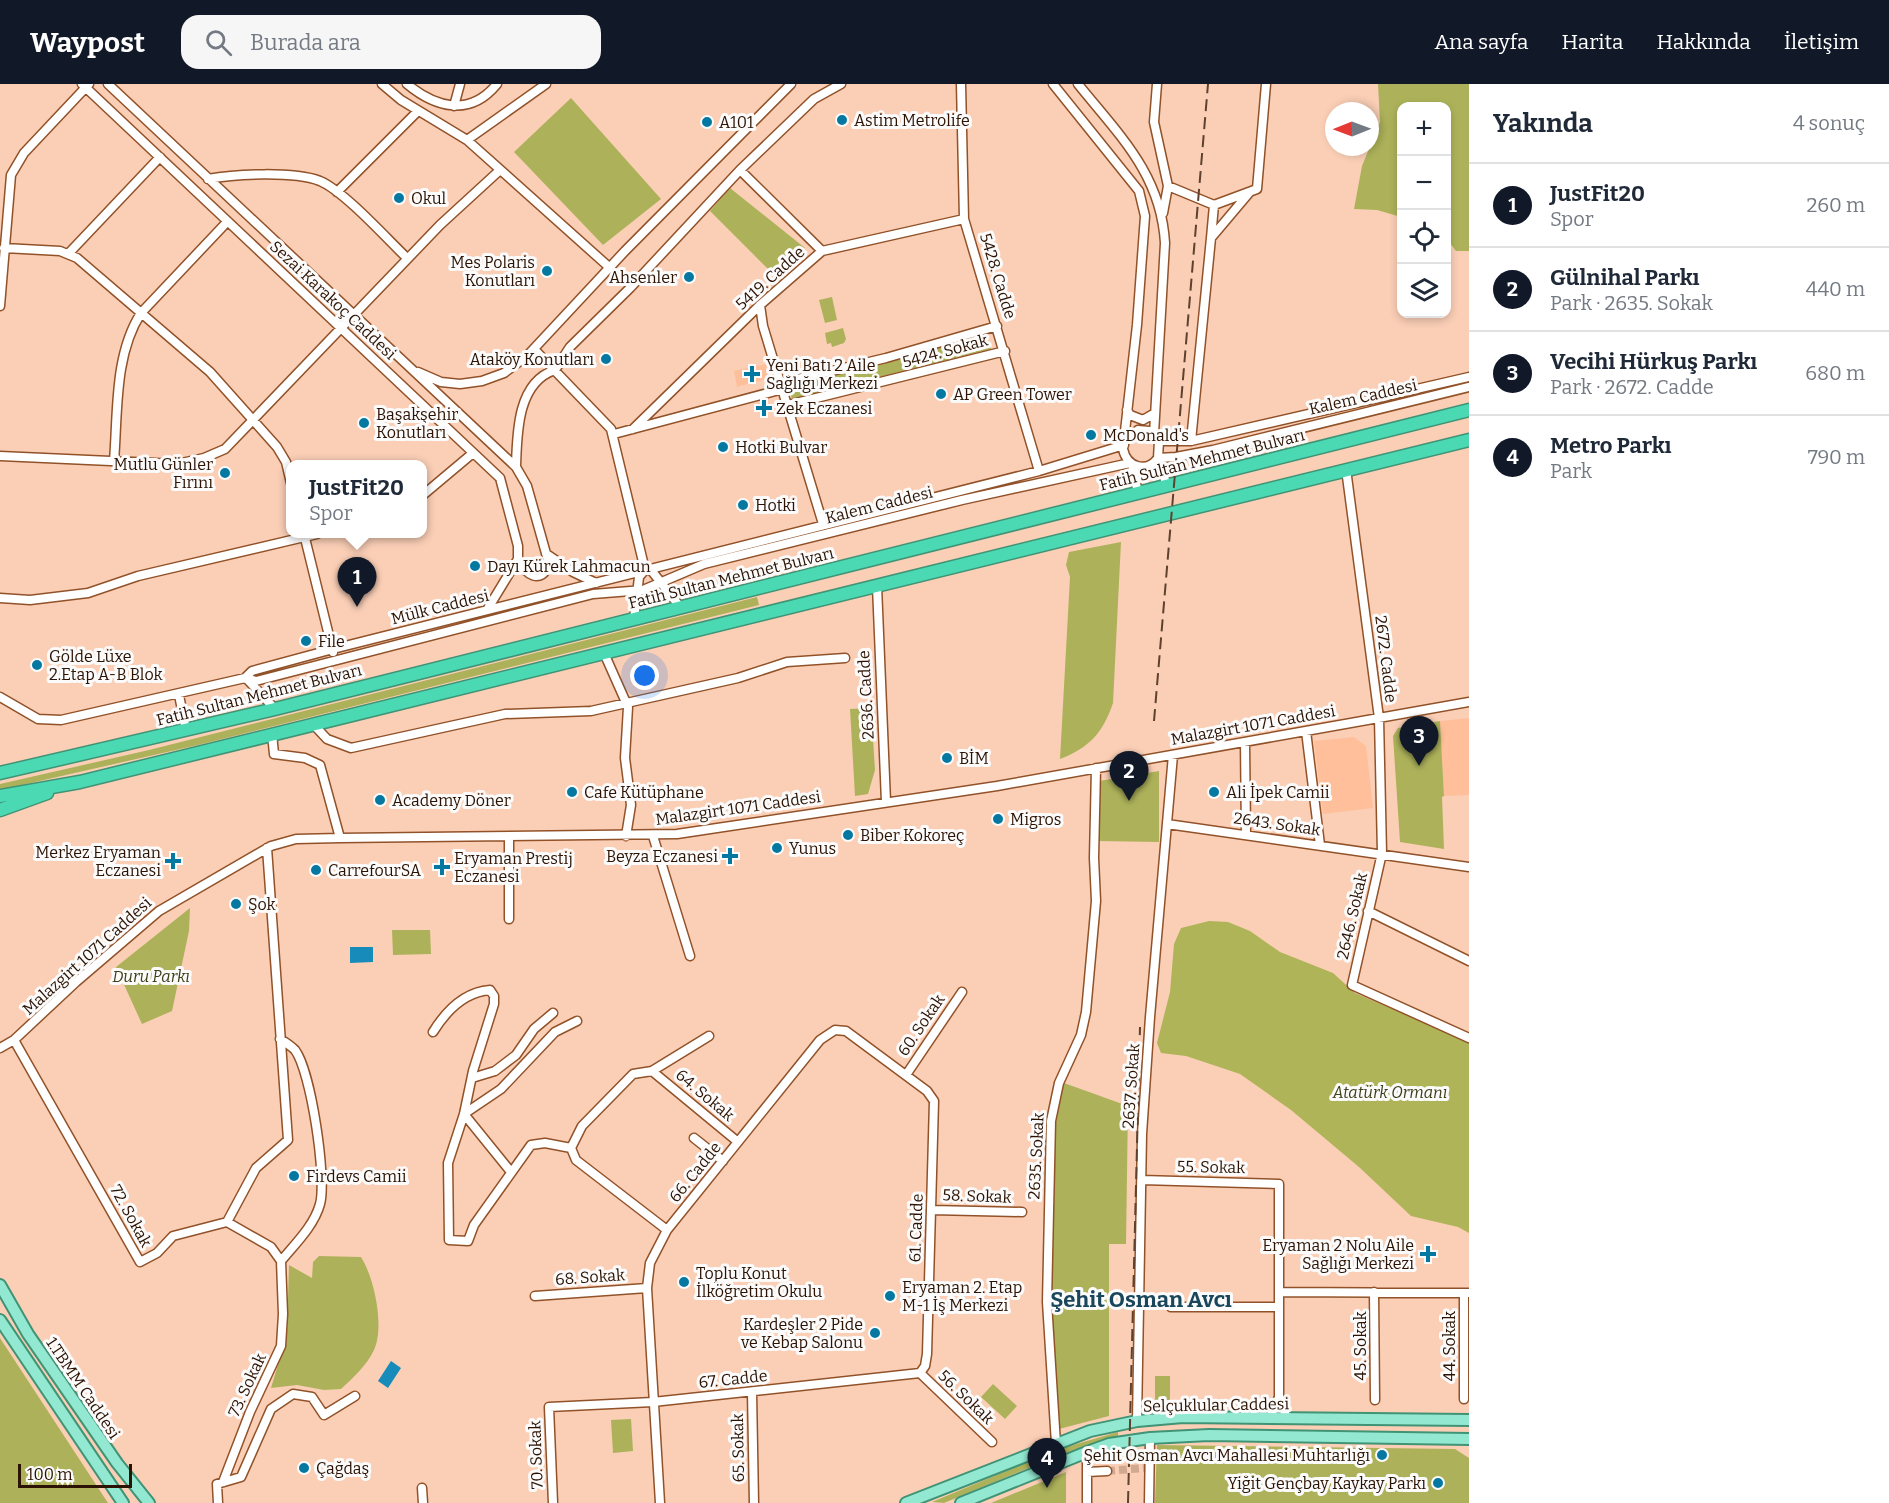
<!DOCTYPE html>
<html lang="tr">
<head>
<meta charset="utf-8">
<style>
	body { margin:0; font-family:Bitter,serif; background:#f6f6f7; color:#1f2937 }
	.controls { position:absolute; right:18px; top:18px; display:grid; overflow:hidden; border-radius:12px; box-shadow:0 3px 9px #0003 }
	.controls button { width:54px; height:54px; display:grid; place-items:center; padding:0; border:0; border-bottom:2px solid #e0e1e3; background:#fff; color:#1f2937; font:30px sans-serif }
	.compass { position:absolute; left:1325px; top:18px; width:54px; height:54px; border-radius:50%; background:#fff; box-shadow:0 3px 9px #0003; rotate:269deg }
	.scale { position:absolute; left:18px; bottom:15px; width:114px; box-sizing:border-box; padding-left:6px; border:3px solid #2b1202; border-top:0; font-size:16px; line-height:21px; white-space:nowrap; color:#2b1202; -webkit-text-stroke:4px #fbfbfb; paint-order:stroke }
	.you { position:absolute; left:645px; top:592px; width:21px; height:21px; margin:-15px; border:4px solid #fff; border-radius:50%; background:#1a73e8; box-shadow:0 0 0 9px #1a73e833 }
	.badge { display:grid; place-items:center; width:39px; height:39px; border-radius:50%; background:#111827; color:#fff; font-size:20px; font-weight:700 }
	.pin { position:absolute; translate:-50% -50px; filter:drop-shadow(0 2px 3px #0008) }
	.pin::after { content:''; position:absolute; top:32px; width:21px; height:18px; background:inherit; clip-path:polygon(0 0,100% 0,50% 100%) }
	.popup { position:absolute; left:286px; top:376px; width:141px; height:78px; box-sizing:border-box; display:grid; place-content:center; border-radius:12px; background:#fff; filter:drop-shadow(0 2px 4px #0005); font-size:20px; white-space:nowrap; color:#747a83 }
	.popup b { font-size:22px; color:#1f2937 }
	.popup::after { content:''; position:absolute; left:50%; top:100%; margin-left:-12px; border:12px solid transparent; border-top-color:#fff }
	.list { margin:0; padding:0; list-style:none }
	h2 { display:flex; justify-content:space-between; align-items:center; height:78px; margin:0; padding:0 24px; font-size:26px }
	h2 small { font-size:20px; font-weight:400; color:#747a83 }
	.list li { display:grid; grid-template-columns:39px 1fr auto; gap:18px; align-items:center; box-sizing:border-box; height:84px; padding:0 24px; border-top:2px solid #e0e1e3 }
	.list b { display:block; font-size:22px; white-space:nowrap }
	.list p { margin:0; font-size:20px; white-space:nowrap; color:#747a83 }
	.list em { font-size:20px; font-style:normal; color:#747a83 }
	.icon { flex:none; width:33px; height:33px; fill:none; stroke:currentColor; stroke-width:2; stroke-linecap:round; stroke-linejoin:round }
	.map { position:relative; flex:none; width:1469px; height:1419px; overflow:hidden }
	header { display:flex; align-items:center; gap:36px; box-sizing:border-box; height:84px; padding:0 30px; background:#111827; color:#fff }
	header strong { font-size:28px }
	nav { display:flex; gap:33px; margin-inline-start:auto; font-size:21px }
	.search { width:420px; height:54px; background:#f6f6f7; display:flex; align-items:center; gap:15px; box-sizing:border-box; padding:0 21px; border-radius:18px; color:#747a83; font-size:22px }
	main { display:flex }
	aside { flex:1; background:#fff }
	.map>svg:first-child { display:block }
	.built { fill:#ffbf9a }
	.green { fill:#adb25a }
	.forest { fill:#afb458 }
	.water { fill:#178cba }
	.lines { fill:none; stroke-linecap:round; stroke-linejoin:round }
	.minor-tunnel { stroke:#d1a992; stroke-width:8; stroke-dasharray:8 4; stroke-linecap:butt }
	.minor-casing { stroke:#915229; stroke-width:11 }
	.major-casing { stroke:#409375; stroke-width:14 }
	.highway-casing { stroke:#409375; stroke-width:15 }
	.minor { stroke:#fff; stroke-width:8 }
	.major { stroke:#93e8d1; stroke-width:10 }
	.highway { stroke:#4bd9b3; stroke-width:12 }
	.rail { stroke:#5e412e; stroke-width:2; stroke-dasharray:12 6; stroke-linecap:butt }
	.poi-dot { fill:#0578a1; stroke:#fbfbfb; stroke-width:2 }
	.labels { text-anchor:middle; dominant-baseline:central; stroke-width:6; stroke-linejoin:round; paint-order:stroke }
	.poi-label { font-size:16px; fill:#2b1202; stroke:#fbfbfb; text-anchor:start }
	.street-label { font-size:16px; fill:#2b1202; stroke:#fbfbfb }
	.park-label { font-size:16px; font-style:italic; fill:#3d3f18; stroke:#fbfbfb }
	.district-label { font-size:22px; font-weight:bold; fill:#19465b; stroke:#fbfbfb }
</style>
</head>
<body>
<header>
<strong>Waypost</strong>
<div class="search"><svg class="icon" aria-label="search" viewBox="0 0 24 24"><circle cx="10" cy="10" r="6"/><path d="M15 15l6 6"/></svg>Burada ara</div>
<nav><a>Ana sayfa</a><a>Harita</a><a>Hakkında</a><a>İletişim</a></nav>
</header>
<main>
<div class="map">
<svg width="1469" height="1419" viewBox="0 0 1469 1419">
	<rect width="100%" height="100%" fill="#fbcfb6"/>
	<!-- built -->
	<path class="built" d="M766 280 769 294 737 303 734 287Z
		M1469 634V711L1444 712 1440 637Z
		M1354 653 1366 662 1373 724 1323 730 1314 657Z"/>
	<!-- green -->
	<path class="green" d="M1378 0H1469V167H1456L1447 155 1446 22H1402L1401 133 1377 126 1354 125 1362 82 1380 38Z
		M571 14 661 115 603 161 514 68Z
		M730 104 805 164 776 193 710 127Z
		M832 213 837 236 825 239 819 216Z
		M843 244 846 255 844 259 832 263 831 259 827 260 825 249Z
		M986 250 991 265 792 315 788 302Z
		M1121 458 1113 619C1103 649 1089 664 1060 675L1070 493 1066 481 1069 468Z
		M757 513 759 521 198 661 0 706V700L149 666Z
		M871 624 875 686 868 710 855 712 850 625Z
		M1440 637 1444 712 1442 713 1444 765 1400 758 1393 652 1398 644Z
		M1159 687V758L1096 757 1099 697Z
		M190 824 189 847 172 927 142 940 116 883Z
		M392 846H430L431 870 393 871Z
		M1064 999 1128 1022 1126 1160H1109V1332L1059 1345 1051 1223 1054 1049Z
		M319 1172 361 1173C374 1193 385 1243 374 1266 367 1281 353 1294 341 1305L324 1306 297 1301 271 1304 287 1250 289 1181 312 1194 313 1178Z
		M0 1254 108 1419H0Z
		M1155 1292H1170V1316H1155Z
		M993 1300 1017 1322 1005 1335 981 1313Z
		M631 1335 633 1367 613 1369 611 1336Z
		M1118 1348V1353L1057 1372 944 1419 932 1418 1056 1366Z
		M1157 1361 1455 1365 1469 1374V1419H1155Z
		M1066 1388V1419H991Z"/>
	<!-- forest -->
	<path class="forest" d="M1209 837 1228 838 1250 847 1280 868 1333 889 1355 909 1469 958V1149L1458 1143 1411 1132 1359 1083 1291 1026 1240 990 1186 972 1161 969 1157 959 1170 908 1174 860 1181 844Z"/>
	<!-- water -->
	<path class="water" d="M350 863H373V878L350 879Z
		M391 1277 401 1284 388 1304 378 1297Z"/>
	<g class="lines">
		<!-- minor-tunnel -->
		<path class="minor-tunnel" d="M1107 1387 1145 1384"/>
		<!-- minor casing -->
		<g class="minor-casing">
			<path id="minor" d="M82 0 500 394 518 462V475L487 526
				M108 0 516 383 527 402 549 480C541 502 525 490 518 475
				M382 0 401 16 467 56 609 183
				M407 0C436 24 470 33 497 0
				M961 0 964 135 1039 387
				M1053 0 1139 107 1145 132 1137 241 1123 365C1127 384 1147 389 1158 374L1159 357 1149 347 1138 346 1125 357
				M1078 0C1119 51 1161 90 1165 159L1154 350
				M1157 0 1154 38 1168 102 1163 129
				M454 22 460 0
				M467 56 546 0
				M740 86 822 167
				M208 95C236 90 293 87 320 97 344 107 387 155 407 174
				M1168 102 1214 121 1211 154
				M337 108 418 27
				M1214 121 1257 105 1266 0
				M4 164 60 167 77 174 210 288 277 363 286 378 291 399
				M69 169 160 73
				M760 221 763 242 823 440
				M0 222 11 91 24 69 89 0
				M534 265 611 345 645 486
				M418 288 441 298 460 300 482 297 504 289 528 271 625 167 791 0
				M781 299 886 274 997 242
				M788 321 1005 267
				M1127 326 1130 331 1143 336 1155 329
				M633 345 760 221 822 167 964 135
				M614 350 783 305
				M1159 357H1191L1469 293
				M1191 357 1211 154 1249 109
				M0 372 177 380 204 374 225 365 440 141 500 86
				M1158 374 1176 373 1213 366 1469 303
				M1158 375 1167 402
				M114 377C118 328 114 271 141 229L227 138
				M1132 380 1138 409
				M516 383C517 350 517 298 555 286L570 263 630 204 740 86 814 15 841 0
				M1346 385 1379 634 1382 769 1352 901 1469 954
				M423 411 473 369
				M304 450 333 568
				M548 471 573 488 596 499
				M646 486H651L681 524
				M877 502 886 718
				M0 514 30 516 88 509 138 492 317 450
				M634 536 639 493 645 486
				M604 569 628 623 625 674 631 721 626 752
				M245 594 252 587 333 565 1039 387 1124 361
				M246 594 275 625
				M179 611 186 646
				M0 613 38 635 61 636 245 594 256 597 593 510 643 506 704 480 962 416 1130 379
				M313 640 327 655 351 664 505 630 591 627 738 594 787 578 845 574
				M1306 647 1320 761
				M272 650 274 670 305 674 320 681 340 754
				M1245 658 1246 751
				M1167 740 1469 783
				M653 752 690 872
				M509 753V835
				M1368 827 1469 877
				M433 948C446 927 464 908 490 906L494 912V920L473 987 464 1030 448 1079 449 1156 468 1157 474 1141 531 1061 545 1059 571 1064
				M280 955C285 958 291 962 295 966 311 987 327 1095 320 1120 314 1142 295 1160 281 1177
				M14 956 140 1178 157 1169 173 1152 227 1138 271 1163 281 1177
				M0 964 14 956 76 898 159 827 271 762 296 755 340 754 677 750 997 702 1469 618
				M652 987 738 1058
				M906 991 962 908
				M472 994 495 987 516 971 534 945 553 929
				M694 1054 723 1077
				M511 1088 464 1030 501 1005 555 948 577 937
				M1142 1096 1279 1100V1313
				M932 1126 1022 1128
				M227 1138 256 1084 288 1056 267 764
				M667 1146 576 1076 571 1064 582 1042 633 990 652 987 709 952
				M1279 1208 1469 1209
				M1374 1208 1375 1316
				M1464 1209V1315
				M535 1212 647 1204
				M1171 1223H1279
				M920 1289 992 1358
				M752 1308 754 1419
				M1270 1334 1279 1313 1287 1334
				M1137 1337 1142 1050 1150 933 1173 671
				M1056 1360 1047 1218 1051 1037 1059 999 1081 951 1086 928 1096 817 1094 774 1096 684
				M1087 1388 1107 1387
				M223 1398 250 1328 281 1262 283 1230 281 1177
				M422 1404 423 1419
				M218 1419 217 1400 241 1393 271 1325 293 1310 312 1313 324 1331 355 1312
				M553 1419 549 1323 653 1318 920 1289
				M660 1419 647 1204 650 1179 667 1146 820 956 835 946 846 947 927 1007 934 1017 927 1270 925 1282 920 1289
				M1087 1419V1368
				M1149 1419 1150 1354"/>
		</g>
		<!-- major casing -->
		<g class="major-casing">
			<path id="major" d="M0 1201 28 1250 117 1379 149 1419
				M0 1236 123 1419
				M906 1419 1090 1347 1137 1337 1183 1333 1469 1336
				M961 1419 1087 1368 1109 1360 1150 1354 1209 1351 1469 1355"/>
		</g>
		<!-- highway casing -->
		<g class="highway-casing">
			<path id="highway" d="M0 689 275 625 1469 326
				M0 712 80 698 1469 356
				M0 726 47 709"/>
		</g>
		<!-- minor -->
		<use href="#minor" class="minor"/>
		<!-- major -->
		<use href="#major" class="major"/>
		<!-- highway -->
		<use href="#highway" class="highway"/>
		<!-- rail -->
		<path class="rail" d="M1154 637 1208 0
			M1128 1419 1140 943"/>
	</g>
	<!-- markers -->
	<g class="poi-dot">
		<circle cx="842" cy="36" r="6"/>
		<circle cx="707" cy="38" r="6"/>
		<circle cx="399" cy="114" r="6"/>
		<circle cx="547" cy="187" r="6"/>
		<circle cx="689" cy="193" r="6"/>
		<circle cx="606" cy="275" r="6"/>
		<path d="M749 281h6v6h6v6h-6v6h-6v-6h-6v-6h6z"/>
		<circle cx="941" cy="310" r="6"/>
		<path d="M761 315h6v6h6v6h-6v6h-6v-6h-6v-6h6z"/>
		<circle cx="364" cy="339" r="6"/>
		<circle cx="1091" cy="351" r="6"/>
		<circle cx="723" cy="363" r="6"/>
		<circle cx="225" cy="389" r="6"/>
		<circle cx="743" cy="421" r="6"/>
		<circle cx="475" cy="482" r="6"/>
		<circle cx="306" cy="557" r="6"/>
		<circle cx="37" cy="581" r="6"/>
		<circle cx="947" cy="674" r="6"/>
		<circle cx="572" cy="708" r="6"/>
		<circle cx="1214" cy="708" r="6"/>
		<circle cx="380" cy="716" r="6"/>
		<circle cx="998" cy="735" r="6"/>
		<circle cx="848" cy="751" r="6"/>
		<circle cx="777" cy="764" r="6"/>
		<path d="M727 763h6v6h6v6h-6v6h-6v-6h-6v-6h6z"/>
		<path d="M170 768h6v6h6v6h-6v6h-6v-6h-6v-6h6z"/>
		<path d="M439 774h6v6h6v6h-6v6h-6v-6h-6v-6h6z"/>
		<circle cx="316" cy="786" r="6"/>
		<circle cx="236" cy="820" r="6"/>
		<circle cx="294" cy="1092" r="6"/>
		<path d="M1425 1161h6v6h6v6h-6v6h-6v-6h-6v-6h6z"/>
		<circle cx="684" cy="1198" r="6"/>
		<circle cx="890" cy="1212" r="6"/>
		<circle cx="875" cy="1249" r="6"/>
		<circle cx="1382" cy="1371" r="6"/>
		<circle cx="304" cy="1384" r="6"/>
		<circle cx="1438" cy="1399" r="6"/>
	</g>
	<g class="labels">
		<!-- poi labels -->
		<g class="poi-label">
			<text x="854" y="36">Astim Metrolife</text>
			<text x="719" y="38">A101</text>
			<text x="411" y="114">Okul</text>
			<text x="535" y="178" text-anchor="end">Mes Polaris<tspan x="535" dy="18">Konutları</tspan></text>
			<text x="677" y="193" text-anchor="end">Ahsenler</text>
			<text x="594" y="275" text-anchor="end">Ataköy Konutları</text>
			<text x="766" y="281">Yeni Batı 2 Aile<tspan x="766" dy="18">Sağlığı Merkezi</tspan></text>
			<text x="953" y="310">AP Green Tower</text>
			<text x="776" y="324">Zek Eczanesi</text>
			<text x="376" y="330">Başakşehir<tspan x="376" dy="18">Konutları</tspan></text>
			<text x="1103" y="351">McDonald's</text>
			<text x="735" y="363">Hotki Bulvar</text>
			<text x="213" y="380" text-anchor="end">Mutlu Günler<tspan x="213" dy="18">Fırını</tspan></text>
			<text x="755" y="421">Hotki</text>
			<text x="487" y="482">Dayı Kürek Lahmacun</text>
			<text x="318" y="557">File</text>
			<text x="49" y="572">Gölde Lüxe<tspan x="49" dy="18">2.Etap A-B Blok</tspan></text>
			<text x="959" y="674">BİM</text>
			<text x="584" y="708">Cafe Kütüphane</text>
			<text x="1226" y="708">Ali İpek Camii</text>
			<text x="392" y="716">Academy Döner</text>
			<text x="1010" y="735">Migros</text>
			<text x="860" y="751">Biber Kokoreç</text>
			<text x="789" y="764">Yunus</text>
			<text x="161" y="768" text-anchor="end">Merkez Eryaman<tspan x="161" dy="18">Eczanesi</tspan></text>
			<text x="718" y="772" text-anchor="end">Beyza Eczanesi</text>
			<text x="454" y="774">Eryaman Prestij<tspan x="454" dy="18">Eczanesi</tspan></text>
			<text x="328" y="786">CarrefourSA</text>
			<text x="248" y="820">Şok</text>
			<text x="306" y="1092">Firdevs Camii</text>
			<text x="1414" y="1161" text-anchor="end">Eryaman 2 Nolu Aile<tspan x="1414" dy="18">Sağlığı Merkezi</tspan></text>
			<text x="696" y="1189">Toplu Konut<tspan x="696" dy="18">İlköğretim Okulu</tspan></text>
			<text x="902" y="1203">Eryaman 2. Etap<tspan x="902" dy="18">M-1 İş Merkezi</tspan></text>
			<text x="863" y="1240" text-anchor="end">Kardeşler 2 Pide<tspan x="863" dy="18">ve Kebap Salonu</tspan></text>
			<text x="1370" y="1371" text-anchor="end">Şehit Osman Avcı Mahallesi Muhtarlığı</text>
			<text x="316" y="1384">Çağdaş</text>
			<text x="1426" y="1399" text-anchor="end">Yiğit Gençbay Kaykay Parkı</text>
		</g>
		<!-- street labels -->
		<g class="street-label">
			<text transform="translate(998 192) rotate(73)">5428. Cadde</text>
			<text transform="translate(770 194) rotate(-42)">5419. Cadde</text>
			<text transform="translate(333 216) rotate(43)">Sezai Karakoç Caddesi</text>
			<text transform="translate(945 267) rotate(-15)">5424. Sokak</text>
			<text transform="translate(1363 313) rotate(-13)">Kalem Caddesi</text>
			<text transform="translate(1202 376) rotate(-14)">Fatih Sultan Mehmet Bulvarı</text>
			<text transform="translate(879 421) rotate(-14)">Kalem Caddesi</text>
			<text transform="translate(731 494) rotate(-14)">Fatih Sultan Mehmet Bulvarı</text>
			<text transform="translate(440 523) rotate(-14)">Mülk Caddesi</text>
			<text transform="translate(1386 575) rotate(83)">2672. Cadde</text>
			<text transform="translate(259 611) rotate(-14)">Fatih Sultan Mehmet Bulvarı</text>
			<text transform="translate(866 611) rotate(-93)">2636. Cadde</text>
			<text transform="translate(1253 641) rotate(-10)">Malazgirt 1071 Caddesi</text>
			<text transform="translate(738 724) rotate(-8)">Malazgirt 1071 Caddesi</text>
			<text transform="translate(1277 740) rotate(8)">2643. Sokak</text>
			<text transform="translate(1352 832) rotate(-77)">2646. Sokak</text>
			<text transform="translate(87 872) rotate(-42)">Malazgirt 1071 Caddesi</text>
			<text transform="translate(921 941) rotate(-56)">60. Sokak</text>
			<text transform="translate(1131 1002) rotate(-86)">2637. Sokak</text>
			<text transform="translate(705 1011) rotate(40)">64. Sokak</text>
			<text transform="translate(1036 1072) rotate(-87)">2635. Sokak</text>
			<text transform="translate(1211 1083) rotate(1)">55. Sokak</text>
			<text transform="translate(695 1088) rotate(-51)">66. Cadde</text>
			<text transform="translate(977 1112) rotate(2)">58. Sokak</text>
			<text transform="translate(131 1132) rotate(61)">72. Sokak</text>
			<text transform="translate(916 1144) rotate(-88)">61. Cadde</text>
			<text transform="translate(590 1193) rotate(-4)">68. Sokak</text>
			<text transform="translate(1360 1262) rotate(-90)">45. Sokak</text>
			<text transform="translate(1449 1262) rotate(-90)">44. Sokak</text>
			<text transform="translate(733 1295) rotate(-6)">67. Cadde</text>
			<text transform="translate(247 1301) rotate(-65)">73. Sokak</text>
			<text transform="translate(83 1304) rotate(56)">1.TBMM Caddesi</text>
			<text transform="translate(966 1313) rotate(44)">56. Sokak</text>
			<text transform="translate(1216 1321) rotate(-1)">Selçuklular Caddesi</text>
			<text transform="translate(738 1364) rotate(-91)">65. Sokak</text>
			<text transform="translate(536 1371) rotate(-92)">70. Sokak</text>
		</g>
		<!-- park labels -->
		<g class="park-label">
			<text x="151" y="892">Duru Parkı</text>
			<text x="1390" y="1008">Atatürk Ormanı</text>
		</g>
		<!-- district labels -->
		<g class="district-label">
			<text x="1141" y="1215">Şehit Osman Avcı</text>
		</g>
	</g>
</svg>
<div class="controls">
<button>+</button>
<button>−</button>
<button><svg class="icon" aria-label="locate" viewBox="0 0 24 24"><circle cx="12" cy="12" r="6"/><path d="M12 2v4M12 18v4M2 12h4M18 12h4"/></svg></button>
<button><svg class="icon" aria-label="layers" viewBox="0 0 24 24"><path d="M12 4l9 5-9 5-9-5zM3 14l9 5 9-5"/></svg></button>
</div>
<svg class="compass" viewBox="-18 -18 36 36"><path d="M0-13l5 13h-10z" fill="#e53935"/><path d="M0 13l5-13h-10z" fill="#747a83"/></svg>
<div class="scale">100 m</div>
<div class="you"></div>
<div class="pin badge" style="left:357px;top:523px">1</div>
<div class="popup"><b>JustFit20</b>Spor</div>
<div class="pin badge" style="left:1129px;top:717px">2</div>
<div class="pin badge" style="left:1419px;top:682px">3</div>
<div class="pin badge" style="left:1047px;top:1404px">4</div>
</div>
<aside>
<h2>Yakında<small>4 sonuç</small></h2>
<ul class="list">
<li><span class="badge">1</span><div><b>JustFit20</b><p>Spor</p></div><em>260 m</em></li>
<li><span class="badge">2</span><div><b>Gülnihal Parkı</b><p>Park · 2635. Sokak</p></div><em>440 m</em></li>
<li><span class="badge">3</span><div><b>Vecihi Hürkuş Parkı</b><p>Park · 2672. Cadde</p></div><em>680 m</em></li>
<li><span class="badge">4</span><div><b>Metro Parkı</b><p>Park</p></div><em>790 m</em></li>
</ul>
</aside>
</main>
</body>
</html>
